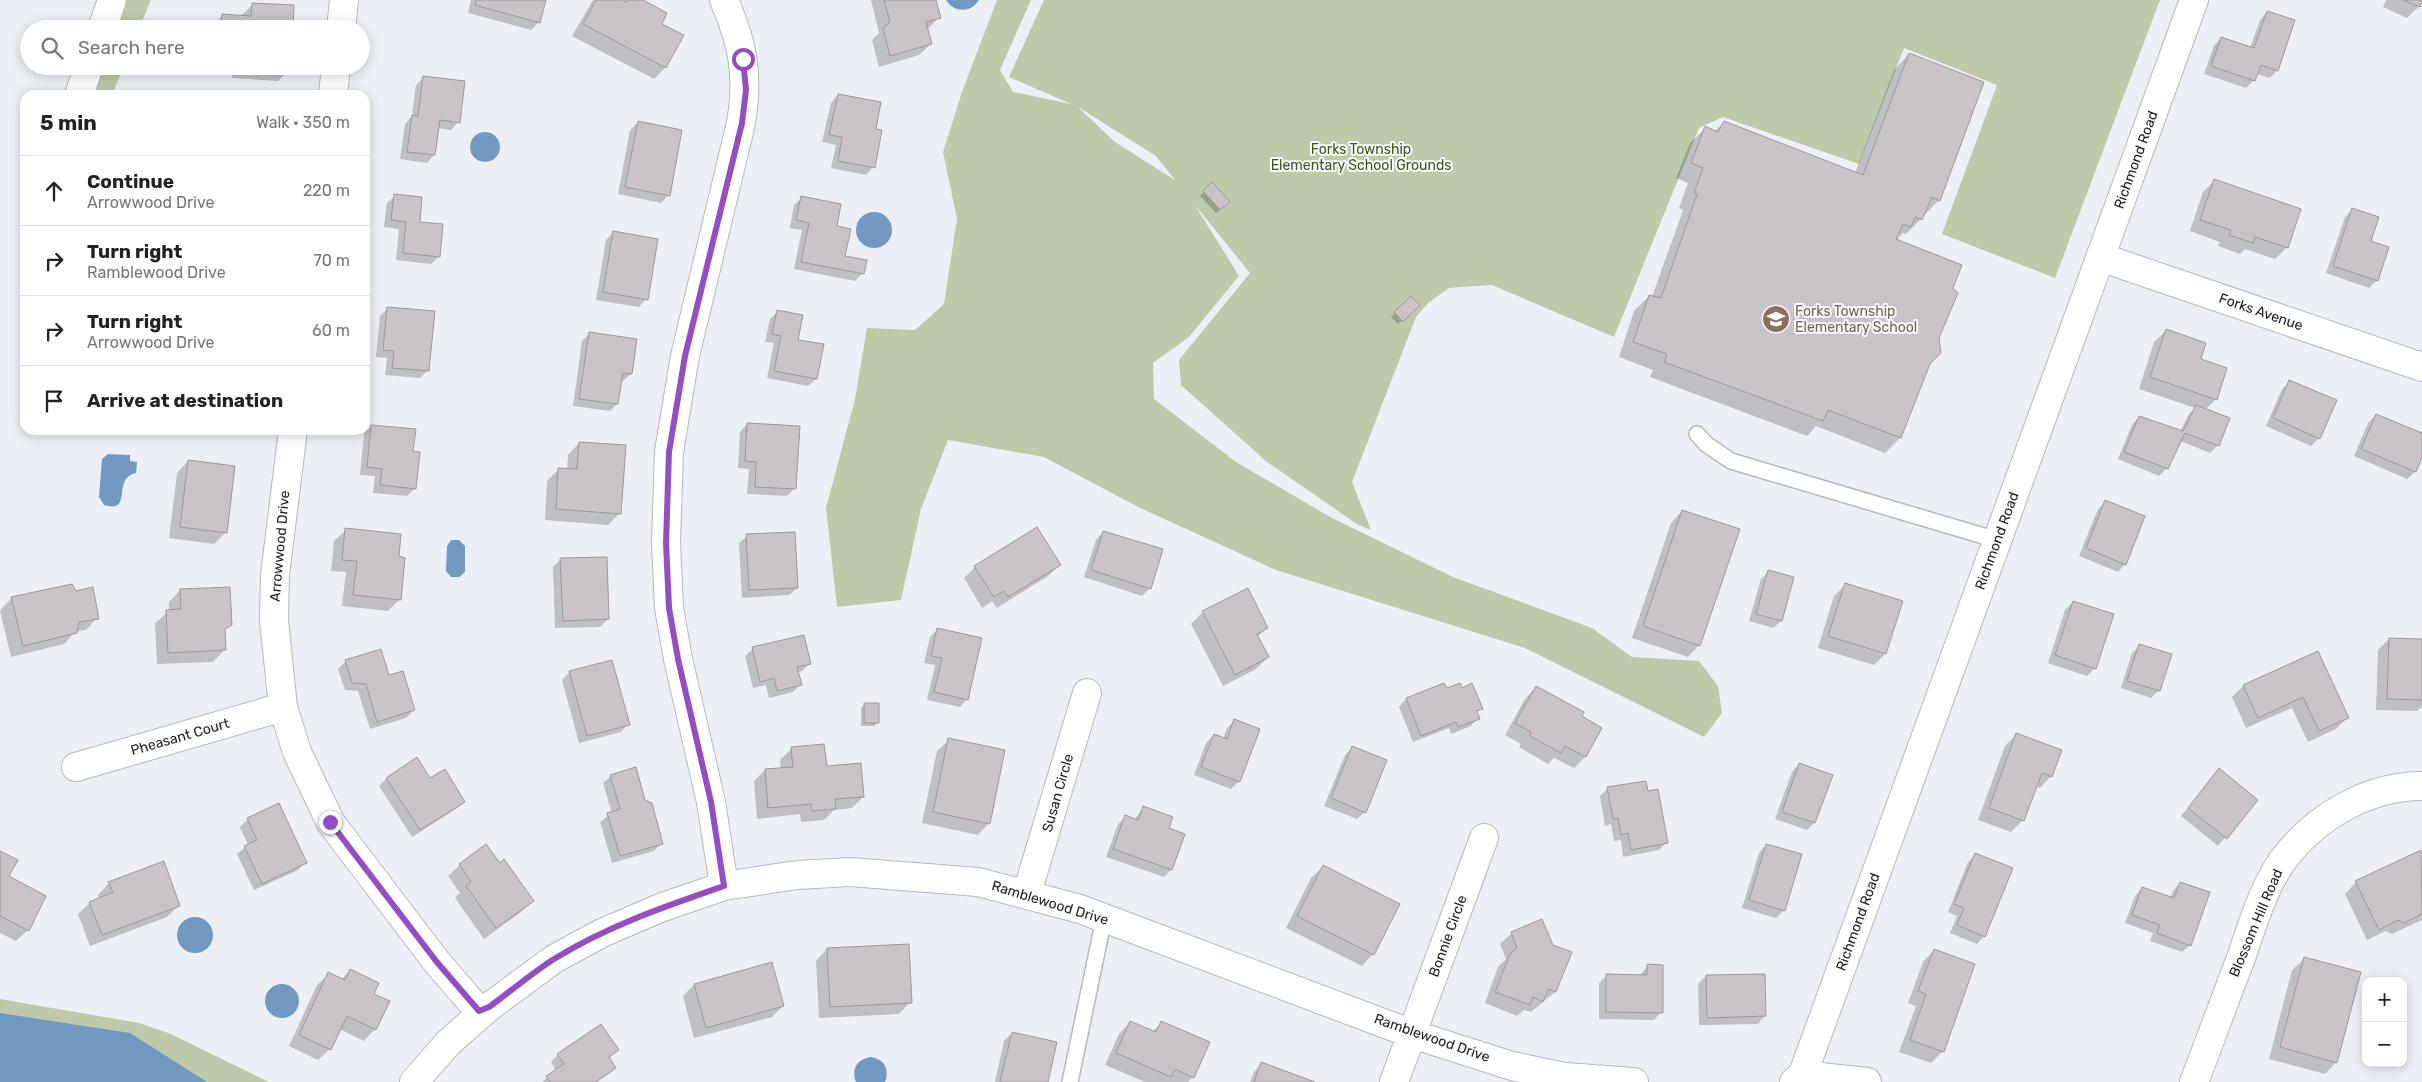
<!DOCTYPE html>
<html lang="en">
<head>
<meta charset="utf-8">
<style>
	body { margin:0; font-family:Rubik,sans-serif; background:#f6f6f6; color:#222 }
	.controls { position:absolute; right:15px; bottom:15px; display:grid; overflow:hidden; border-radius:10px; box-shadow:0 2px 12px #0003 }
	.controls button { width:45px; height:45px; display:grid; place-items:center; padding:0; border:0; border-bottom:1px solid #e0e0e0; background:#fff; color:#222; font:25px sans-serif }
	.stop { position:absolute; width:15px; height:15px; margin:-11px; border:4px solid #924ec2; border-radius:50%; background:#fff }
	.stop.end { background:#924ec2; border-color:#fff; box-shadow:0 1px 5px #0008 }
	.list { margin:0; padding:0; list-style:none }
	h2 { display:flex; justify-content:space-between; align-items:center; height:65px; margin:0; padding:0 20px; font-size:21px }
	h2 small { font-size:16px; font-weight:400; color:#767676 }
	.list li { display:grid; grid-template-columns:32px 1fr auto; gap:15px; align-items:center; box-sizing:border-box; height:70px; padding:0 20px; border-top:1px solid #e0e0e0 }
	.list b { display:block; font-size:19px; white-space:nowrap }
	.list p { margin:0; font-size:16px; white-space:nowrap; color:#767676 }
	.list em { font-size:16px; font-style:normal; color:#767676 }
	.icon { flex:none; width:28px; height:28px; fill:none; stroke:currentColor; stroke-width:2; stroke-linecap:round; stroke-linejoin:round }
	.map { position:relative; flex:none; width:2422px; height:1082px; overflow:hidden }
	.search { position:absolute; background:#fff; box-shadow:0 2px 12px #0003; left:20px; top:20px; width:350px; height:55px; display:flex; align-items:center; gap:12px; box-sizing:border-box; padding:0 18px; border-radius:28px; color:#767676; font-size:19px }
	.panel { position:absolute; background:#fff; box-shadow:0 2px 12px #0003; left:20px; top:90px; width:350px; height:345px; border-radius:15px }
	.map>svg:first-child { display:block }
	.green { fill:#bec9a9; fill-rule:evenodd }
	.water { fill:#7199c2 }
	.shadow { fill:#0003 }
	.building { fill:#c9c2c7; stroke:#9e979c }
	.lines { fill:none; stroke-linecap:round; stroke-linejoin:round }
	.lane-casing { stroke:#b6b8bf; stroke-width:18 }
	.street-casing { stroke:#b6b8bf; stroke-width:30 }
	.secondary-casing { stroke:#b6b8bf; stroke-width:30 }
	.lane { stroke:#fff; stroke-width:15 }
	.street { stroke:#fff; stroke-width:28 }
	.secondary { stroke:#fff; stroke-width:28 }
	.route { stroke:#924ec2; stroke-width:6 }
	.labels { text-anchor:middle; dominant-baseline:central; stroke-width:4; stroke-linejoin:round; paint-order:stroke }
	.park-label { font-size:14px; fill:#425117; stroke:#fcfdfe }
	.street-label { font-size:14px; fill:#1c1d20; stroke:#fcfdfe }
	.education-label { font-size:14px; fill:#785e54; stroke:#fcfdfe; text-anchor:start }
</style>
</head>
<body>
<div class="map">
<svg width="2422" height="1082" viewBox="0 0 2422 1082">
	<rect width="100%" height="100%" fill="#edeff7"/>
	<!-- green -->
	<path class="green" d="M123 0H151L139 29H113Z
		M997 0H1031L1000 70 1013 92 1071 104 1009 77 1044 0H2160L2055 278 1942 234 1997 85 1904 48 1859 164 1723 117 1699 128 1614 337 1492 285 1449 288 1428 303 1416 317 1352 482 1371 530 1357 524 1267 462 1181 385 1179 360 1250 273 1195 205 1239 276 1189 337 1153 363 1154 399 1236 462 1332 518 1453 577 1592 628 1632 657 1699 661 1718 686 1722 713 1704 737 1525 648 1276 570 1136 506 1044 457 948 440 921 509 901 600 837 607 826 508 855 399 867 328 915 330 944 304 957 219 943 152 962 92ZM1078 107 1156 156 1175 180 1115 142Z
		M100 66H124L112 95H90Z
		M0 999 139 1023 171 1034 269 1082H0Z"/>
	<!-- water -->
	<path class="water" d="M946 0H979C971 13 954 13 946 0Z
		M173 20 180 22 188 29H155L161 23Z
		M470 147a15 15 0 1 1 30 0a15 15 0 1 1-30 0Z
		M856 230a18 18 0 1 1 36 0a18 18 0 1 1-36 0Z
		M108 454 130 455V461L137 462 136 473C111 478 134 514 104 505L99 497 102 459Z
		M451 540H459L465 546V572L459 577H451L446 571 447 546Z
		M177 935a18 18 0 1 1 36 0a18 18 0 1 1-36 0Z
		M265 1001a17 17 0 1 1 34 0a17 17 0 1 1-34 0Z
		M0 1013 130 1033 207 1082H0Z
		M871 1057C884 1059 890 1069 885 1082H856C851 1069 857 1059 871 1057Z"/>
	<!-- shadow -->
	<path class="shadow" d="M471 0H545L539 22 531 30 468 13Z
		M593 0H619L623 2 625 0H640L660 24 665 68 654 79 572 36Z
		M871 0H934L939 17 927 30 931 44 919 55 879 67 872 40 879 33Z
		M2386 0H2421L2419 6 2407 18 2383 7Z
		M253 4 292 29H211L222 15 241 16Z
		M2267 12 2277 70 2270 78 2256 74 2254 80 2246 88 2204 74 2214 46 2221 38 2250 48 2260 20Z
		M1909 54 1939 200 1906 234 1903 233 1896 240 1952 289 1929 364 1900 438 1885 453 1816 426 1807 436 1650 377 1653 370 1619 357 1634 311 1649 296 1652 297 1683 210 1679 208 1688 183 1676 178 1690 143 1706 128 1714 132 1724 122 1855 173 1894 70Z
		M232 66H290V70L278 81 232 78Z
		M424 77 458 122 451 130 438 128 434 155 427 163 400 159 405 124 412 116 416 85Z
		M838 95 874 130 873 167 866 175 831 168 836 145 822 142 831 103Z
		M638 122 669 195 661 203 618 194 630 130Z
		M2214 181 2287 247 2275 259 2245 249 2240 254 2218 246 2220 242 2190 231 2203 192Z
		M1212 184 1225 205 1216 213 1200 196Z
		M395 196 419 223 438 257 431 264 396 260 399 229 384 227 387 203Z
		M802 198 835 227 844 257 863 273 855 281 794 269 802 230 790 228 794 205Z
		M2352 210 2370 241 2377 280 2369 288 2326 273 2345 217Z
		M614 232 646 299 639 307 596 300 606 240Z
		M1411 298 1418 305 1398 324 1391 317Z
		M388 308 428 370 420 378 385 375 387 358 376 357 380 316Z
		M777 312 796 341 816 379 808 386 767 378 774 343 765 342 770 319Z
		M2166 331 2199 359 2216 399 2205 410 2218 445 2210 453 2180 441 2167 468 2159 476 2118 459 2132 425 2139 417 2180 432 2189 414 2195 408 2139 389 2154 342Z
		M590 333 631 374 623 381H621L617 404 610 411 573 406 582 341Z
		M2290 381 2319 438 2311 446 2266 426 2282 389Z
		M2376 415 2422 435V454L2415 472 2407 479 2354 456 2368 423Z
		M747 424 795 488 787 496 747 494 749 469 738 468 740 432Z
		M372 426 412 452 415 488 407 496 373 493 375 476 360 475 364 433Z
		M579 443 620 513 608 525 545 520 547 481 559 469 567 470 568 455Z
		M188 461 226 532 214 544 169 538 177 473Z
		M2105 502 2125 564 2118 572 2079 556 2098 509Z
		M1682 511 1699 645 1688 657 1632 638 1671 523Z
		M346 530 398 557 400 599 388 611 342 606 346 572 331 571 334 541Z
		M1103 532 1150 588 1142 596 1084 577 1096 540Z
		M747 536 797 588 789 595 742 598 739 543Z
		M561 559 608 619 600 627 555 628 553 567Z
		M1060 565 1048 576 997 608 992 601 982 608 964 578 975 567Z
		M1769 571 1781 621 1773 628 1749 621 1761 579Z
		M1845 585 1885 654 1874 665 1818 648 1834 596Z
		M180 590 231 624 224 631V650L213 662 157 664 155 623 169 611V602Z
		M12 598 97 618 86 630 76 631 64 644 11 657 0 610Z
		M2073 602 2095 668 2087 676 2048 663 2065 610Z
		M1203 612 1267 628 1257 637 1268 657 1256 669 1223 686 1191 624Z
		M938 629 967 699 960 707 927 700 935 665 924 663 930 637Z
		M2389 639 2422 640V706L2417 711 2376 710 2378 650Z
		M2140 646 2170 655 2158 691 2151 698 2121 688 2132 653Z
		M753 649 810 663 802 671 797 672 800 685 793 692 769 698 766 685 753 688 745 656Z
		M2317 653 2347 718 2336 729 2308 742 2292 708 2246 728 2232 697 2243 686Z
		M346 661 414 710 406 718 370 729 358 691 345 690 338 669Z
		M570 672 628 724 621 732 579 743 562 680Z
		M1444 685 1446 689 1461 690 1481 708 1476 713 1478 718 1471 726 1451 734 1449 728 1413 742 1399 707 1406 699Z
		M1536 687 1601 729 1585 757 1574 768 1554 758 1548 764 1519 747 1521 744 1505 735 1525 699Z
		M864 705 878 722 874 726H861V708Z
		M1234 721 1239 781 1231 789 1194 775 1206 743 1214 735 1223 739 1227 728Z
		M2017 734 2051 776 2040 788 2036 786 2023 820 2011 832 1978 820 2005 746Z
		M949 740 989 823 978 835 922 823 937 751Z
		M1353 747 1365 812 1357 819 1324 806 1345 755Z
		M792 748 825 767 863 797 852 808 834 810 824 820 801 822 800 814 757 819 754 781 765 770 781 769 780 760Z
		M1799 764 1814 823 1807 830 1775 819 1792 772Z
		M611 776 644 800 662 843 654 851 612 863 600 822 612 813 603 783Z
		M387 778 430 780 464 802 456 809 412 837 379 786Z
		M2212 778 2257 800 2218 846 2181 816Z
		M1608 788 1647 793 1666 843 1659 850 1623 857 1621 840 1614 841 1611 824 1605 826 1600 796Z
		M1143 808 1167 829 1171 870 1164 877 1106 857 1118 824 1125 817 1134 820Z
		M248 819 305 862 298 870 254 890 237 854 248 845 240 827Z
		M1766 845 1784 910 1776 918 1742 908 1759 853Z
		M0 852 28 930 16 941 0 933Z
		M2420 852 2422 920 2392 934 2386 931 2367 940 2345 894 2356 882Z
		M1975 855 1984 936 1977 944 1950 933 1957 916 1948 912 1968 862Z
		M500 864 532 901 521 912 484 939 455 898 460 893 448 876 460 865Z
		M1323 867 1373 954 1362 966 1286 928 1311 878Z
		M109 883 179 905 167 917 90 946 78 914 90 903 99 899 98 895Z
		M2180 883 2190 945 2182 952 2150 941 2153 933 2125 923 2135 896 2142 888 2170 898 2173 891Z
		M1512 933 1555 992 1531 1012 1524 1010 1517 1016 1485 1003 1498 967 1506 959 1500 944Z
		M827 949 910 1002 899 1014 819 1018 816 961Z
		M1934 950 1943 1051 1931 1063 1899 1052 1916 1006 1908 1003 1923 962Z
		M2304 959 2336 1062 2325 1074 2269 1059 2292 970Z
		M1647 966 1661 1012 1654 1020 1599 1019V983L1607 975 1640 976Z
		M350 970 373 994 375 1029 364 1041 339 1029 330 1049 318 1060 289 1046 317 985 329 974 341 980Z
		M1706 976 1765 1016 1758 1024 1699 1025 1698 984Z
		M694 985 783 1006 772 1017 694 1038 683 996Z
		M1130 1022 1152 1032 1162 1022 1193 1077 1188 1082H1145L1105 1065 1119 1034Z
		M1012 1033 1047 1082H995L1004 1041Z
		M617 1050 609 1059 615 1068 597 1082H542L556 1071 551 1062 558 1055Z
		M1261 1064 1312 1082H1250L1254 1072Z"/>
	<!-- building -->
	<path class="building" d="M476 0H546L540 23 475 5Z
		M596 0H622L625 2 627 0H643L667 13 662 24 684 35 666 68 583 24Z
		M884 0H936L941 18 926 22 932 44 890 56 883 28 890 22Z
		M2403 0H2422V1L2420 7Z
		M252 3 294 5 293 29H221L222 14 251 16Z
		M2267 11 2295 20 2278 71 2261 65 2255 81 2211 66 2221 37 2254 48Z
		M1909 53 1984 82 1940 201 1932 197 1922 220 1915 217 1911 227 1903 224 1896 239 1962 265 1953 288 1958 293 1939 338 1941 353 1930 364 1901 438 1828 410 1823 421 1664 362 1667 354 1633 342 1649 295 1661 298 1697 194 1694 193 1703 168 1691 163 1705 126 1718 132 1724 121 1863 175Z
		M243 66H291V70Z
		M423 76 465 81 460 123 440 120 435 155 407 152 412 115 418 116Z
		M838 94 881 102 876 129 882 130 875 168 838 161 842 137 829 135Z
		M638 121 682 130 670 196 625 187Z
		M2214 179 2301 209 2288 248 2255 237 2253 243 2229 235 2231 230 2200 220Z
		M1212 182 1230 202 1220 210 1203 191Z
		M394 194 422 197 420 222 443 224 440 257 403 253 406 222 391 220Z
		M801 196 841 204 837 226 851 229 845 256 867 260 864 274 801 262 809 223 796 220Z
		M2352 208 2379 217 2371 241 2389 247 2378 281 2333 266Z
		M613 231 658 239 648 300 603 292Z
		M1411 296 1420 305 1403 322 1394 312Z
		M387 307 435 311 429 371 392 368 394 351 383 350Z
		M777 310 803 315 798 340 824 344 817 379 774 371 781 336 772 334Z
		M2166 329 2206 343 2201 359 2227 368 2217 400 2150 377Z
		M589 332 637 339 632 374 623 373 618 404 579 399Z
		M2289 380 2337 400 2320 439 2273 418Z
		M2196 405 2230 418 2219 446 2185 433 2168 469 2124 452 2139 416 2183 431Z
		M2376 414 2422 433V457L2416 472 2361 449Z
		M747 423 800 426 796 489 755 487 756 462 745 461Z
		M371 425 416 429 413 451 420 452 416 489 380 485 382 469 367 467Z
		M579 442 626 445 621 514 556 509 558 468 577 469Z
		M188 460 235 466 227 533 180 527Z
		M2105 500 2145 516 2126 565 2086 548Z
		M1682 510 1740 529 1700 646 1643 626Z
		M1037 527 1061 565 1008 597 1004 591 994 597 974 566Z
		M345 528 401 534 399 556 405 558 401 600 353 595 357 561 342 560Z
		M1103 531 1163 549 1151 589 1091 570Z
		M795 532 798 588 749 590 746 534Z
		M607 557 609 619 563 621 560 558Z
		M1768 570 1794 577 1782 621 1756 614Z
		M1845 583 1903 601 1886 654 1828 636Z
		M72 584 76 591 93 587 99 619 79 622 77 633 23 646 11 597Z
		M230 587 232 625 225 629 226 650 168 653 166 610 181 609 180 589Z
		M1248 588 1268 628 1257 634 1269 657 1235 675 1202 611Z
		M2073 601 2114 614 2096 669 2055 655Z
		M937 628 982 638 968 700 934 692 942 658 931 656Z
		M804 635 811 664 797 667 802 685 777 691 774 678 760 682 752 647Z
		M2389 638 2422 639V700L2387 699Z
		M2139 644 2172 654 2160 691 2127 681Z
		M381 649 389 675 403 671 415 710 377 722 366 684 352 683 345 660Z
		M2318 651 2349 718 2319 731 2303 697 2258 718 2243 685Z
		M612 660 630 725 587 736 569 671Z
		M1444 683 1447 688 1460 683 1462 688 1472 683 1483 709 1477 711 1480 719 1458 727 1456 722 1421 736 1406 698Z
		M1536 686 1584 712 1582 716 1602 728 1586 757 1565 746 1561 753 1530 736 1531 732 1515 723Z
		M864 703H879V723H864Z
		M1234 719 1260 729 1240 782 1201 767 1214 734 1227 739Z
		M2016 733 2062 750 2052 777 2042 773 2024 821 1989 808Z
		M948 738 1005 750 990 824 933 812Z
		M824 744 827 766 861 763 864 797 835 799 836 809 812 811 811 804 768 808 765 769 793 767 791 747Z
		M1352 746 1387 760 1366 813 1331 798Z
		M417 757 430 778 445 769 465 802 420 830 386 778Z
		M1799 763 1833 775 1815 823 1782 812Z
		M636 767 645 800 652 803 663 844 620 856 607 813 620 809 610 775Z
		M2219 768 2258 800 2227 839 2188 808Z
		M1646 781 1648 791 1658 789 1668 843 1631 850 1628 833 1621 835 1618 818 1613 819 1607 787Z
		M279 803 307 863 262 884 244 846 257 840 247 818Z
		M1143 806 1173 817 1169 828 1185 834 1172 870 1113 849 1125 815 1138 820Z
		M486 844 500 863 504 859 534 901 496 928 466 886 471 882 459 864Z
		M1766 844 1802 854 1785 911 1749 900Z
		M2421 850 2422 914 2404 923 2398 920 2379 930 2355 881Z
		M0 851 18 860 9 876 46 896 29 931 0 916Z
		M1975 853 2013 868 1985 937 1957 925 1964 908 1954 904Z
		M164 861 180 906 102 935 89 902 113 892 108 882Z
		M1323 865 1400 904 1374 955 1297 916Z
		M2180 882 2210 892 2191 946 2157 933 2160 925 2132 915 2142 887 2174 898Z
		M1542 919 1553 945 1572 952 1556 992 1548 989 1543 1002 1533 997 1530 1005 1495 992 1510 954 1517 948 1511 932Z
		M909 944 912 1003 830 1007 827 948Z
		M1934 949 1975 964 1944 1052 1910 1040 1926 994 1918 991Z
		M2304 957 2361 972 2337 1063 2280 1047Z
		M772 962 784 1006 706 1028 694 984Z
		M1647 964 1663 965V1013L1606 1012V974L1647 975Z
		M350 969 379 983 374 994 390 1001 376 1030 347 1016 331 1050 299 1035 328 972 345 980Z
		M1765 974 1766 1016 1707 1018 1706 975Z
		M1130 1021 1156 1032 1161 1021 1210 1042 1194 1078 1175 1069 1171 1077 1116 1053Z
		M601 1024 619 1050 609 1057 616 1068 596 1082H550L546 1076 564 1064 557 1054Z
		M1012 1032 1057 1042 1048 1082H1000Z
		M1261 1062 1315 1082H1254Z"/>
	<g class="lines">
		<!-- lane casing -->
		<g class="lane-casing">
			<path id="lane" d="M1697 434 1706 444 1731 461 1997 540
				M1070 1082 1104 918"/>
		</g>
		<!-- street casing -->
		<g class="street-casing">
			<path id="street" d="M102 29 112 0
				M341 29 344 0
				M79 95 89 66
				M333 95 336 66
				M2100 257 2422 367
				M293 430 275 575 274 620 283 707 297 752 331 823 436 961 479 1011 489 1007
				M76 767 283 707
				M724 886 711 802 678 659 669 608 666 543 669 452 685 356 741 123C749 75 743 44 724 0
				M1027 893 1087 693
				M414 1082 448 1043 489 1007 554 959 602 933 660 908 724 886 797 875 850 872 978 882 1080 909 1412 1034 1512 1066 1565 1077 1634 1082
				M1394 1082 1484 838
				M1794 1082 1802 1075 1867 1082
				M2194 1082C2210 1041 2225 999 2241 958 2252 926 2263 888 2283 860 2315 817 2368 786 2422 786"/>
		</g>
		<!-- secondary casing -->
		<g class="secondary-casing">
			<path id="secondary" d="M1800 1082 2194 0"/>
		</g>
		<!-- lane -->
		<use href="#lane" class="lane"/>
		<!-- street -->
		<use href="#street" class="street"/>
		<!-- secondary -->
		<use href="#secondary" class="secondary"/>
	</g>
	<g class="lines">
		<!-- route -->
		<path class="route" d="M330 822 436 961 479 1011 489 1007C511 991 532 973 554 959 607 926 666 906 724 886L711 802 678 659 669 608 666 543 669 452 685 356 742 123 746 90 743 59"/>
	</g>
	<!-- icons -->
	<defs>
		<g id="school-disc" transform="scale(1.4375)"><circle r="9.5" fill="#8d6e63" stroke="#fcfdfe"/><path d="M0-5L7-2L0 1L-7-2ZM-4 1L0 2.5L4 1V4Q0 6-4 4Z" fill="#fff"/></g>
	</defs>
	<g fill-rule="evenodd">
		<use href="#school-disc" x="1776" y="319"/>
	</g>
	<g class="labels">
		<!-- park labels -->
		<g class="park-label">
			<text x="1361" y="149">Forks Township<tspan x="1361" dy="16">Elementary School Grounds</tspan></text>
		</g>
		<!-- street labels -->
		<g class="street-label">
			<text transform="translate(2136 160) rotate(-70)">Richmond Road</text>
			<text transform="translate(2261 312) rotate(19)">Forks Avenue</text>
			<text transform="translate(1997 541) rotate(-70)">Richmond Road</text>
			<text transform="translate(280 546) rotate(-85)">Arrowwood Drive</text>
			<text transform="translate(180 737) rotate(-16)">Pheasant Court</text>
			<text transform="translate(1058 793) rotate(-74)">Susan Circle</text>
			<text transform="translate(1050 903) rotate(17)">Ramblewood Drive</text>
			<text transform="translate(1858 922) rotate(-70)">Richmond Road</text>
			<text transform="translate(2256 923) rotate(-67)">Blossom Hill Road</text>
			<text transform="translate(1448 936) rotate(-70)">Bonnie Circle</text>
			<text transform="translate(1432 1038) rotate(19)">Ramblewood Drive</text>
		</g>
		<!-- education labels -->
		<g class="education-label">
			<text x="1795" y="311">Forks Township<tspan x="1795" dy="16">Elementary School</tspan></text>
		</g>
	</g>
</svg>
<div class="controls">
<button>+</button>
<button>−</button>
</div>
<div class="stop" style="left:743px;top:59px"></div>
<div class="stop end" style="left:330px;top:822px"></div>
<div class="search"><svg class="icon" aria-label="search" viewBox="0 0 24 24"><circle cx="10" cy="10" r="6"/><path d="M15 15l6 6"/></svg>Search here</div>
<section class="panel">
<h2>5 min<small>Walk · 350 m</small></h2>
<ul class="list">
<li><svg class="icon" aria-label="ahead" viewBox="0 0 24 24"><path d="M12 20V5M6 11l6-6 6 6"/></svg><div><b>Continue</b><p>Arrowwood Drive</p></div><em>220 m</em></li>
<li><svg class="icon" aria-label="right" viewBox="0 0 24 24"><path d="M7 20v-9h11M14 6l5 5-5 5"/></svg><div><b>Turn right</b><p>Ramblewood Drive</p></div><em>70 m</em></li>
<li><svg class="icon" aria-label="right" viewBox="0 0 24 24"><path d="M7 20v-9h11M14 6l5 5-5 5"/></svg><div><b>Turn right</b><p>Arrowwood Drive</p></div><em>60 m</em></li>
<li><svg class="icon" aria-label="arrive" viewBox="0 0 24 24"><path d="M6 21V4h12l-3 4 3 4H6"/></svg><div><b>Arrive at destination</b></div></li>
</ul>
</section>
</div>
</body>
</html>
